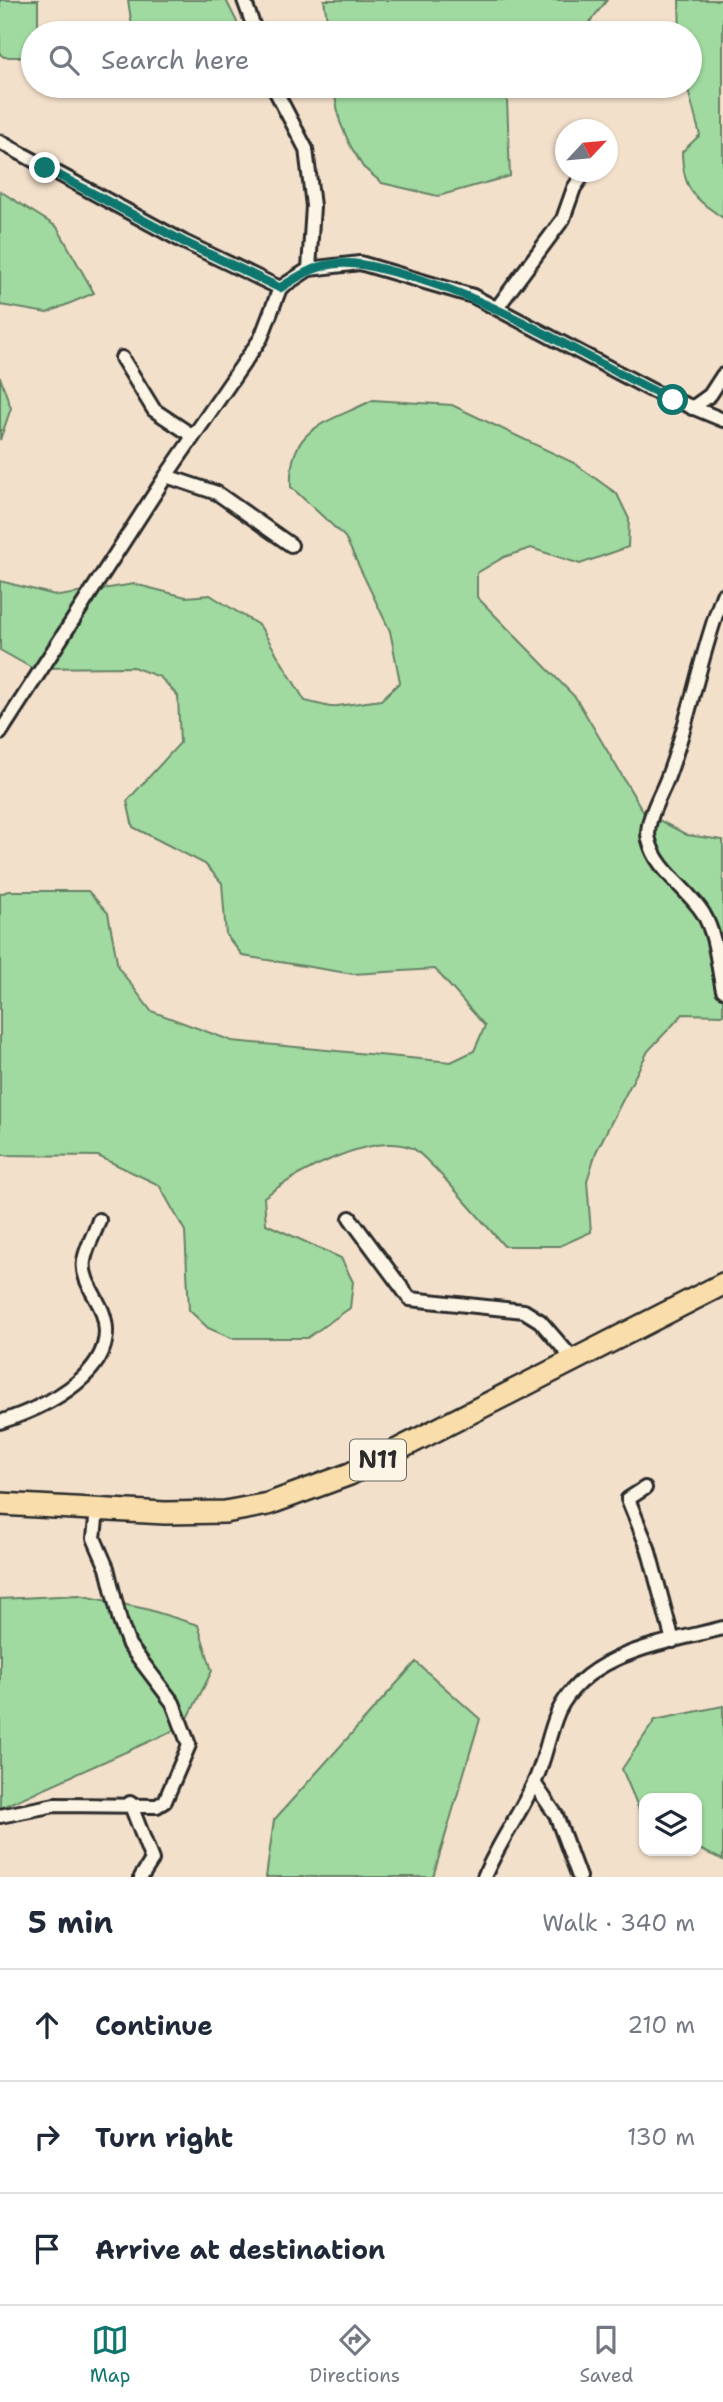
<!DOCTYPE html>
<html lang="en">
<head>
<meta charset="utf-8">
<style>
	body { margin:0; font-family:"Shantell Sans",sans-serif; background:#f6f6f7; color:#1f2937 }
	.controls { position:absolute; right:21px; bottom:21px; display:grid; overflow:hidden; border-radius:14px; box-shadow:0 2px 5px #0004 }
	.controls button { width:63px; height:63px; display:grid; place-items:center; padding:0; border:0; border-bottom:2px solid #e0e1e3; background:#fff; color:#1f2937; font:35px sans-serif }
	.compass { position:absolute; left:555px; top:119px; width:63px; height:63px; border-radius:50%; background:#fff; box-shadow:0 2px 5px #0004; rotate:64deg }
	.stop { position:absolute; width:21px; height:21px; margin:-16px; border:5px solid #0f766e; border-radius:50%; background:#fff }
	.stop.end { background:#0f766e; border-color:#fff; box-shadow:0 2px 7px #0008 }
	.list { margin:0; padding:0; list-style:none }
	h2 { display:flex; justify-content:space-between; align-items:center; height:91px; margin:0; padding:0 28px; font-size:30px }
	h2 small { font-size:23px; font-weight:400; color:#747a83 }
	.list li { display:grid; grid-template-columns:46px 1fr auto; gap:21px; align-items:center; box-sizing:border-box; height:112px; padding:0 28px; border-top:2px solid #e0e1e3 }
	.list b { display:block; font-size:26px; white-space:nowrap }
	.list em { font-size:23px; font-style:normal; color:#747a83 }
	.icon { flex:none; width:38px; height:38px; fill:none; stroke:currentColor; stroke-width:2; stroke-linecap:round; stroke-linejoin:round }
	.map { position:relative; flex:none; width:723px; height:1877px; overflow:hidden }
	.search { position:absolute; background:#fff; box-shadow:0 2px 5px #0004; left:21px; right:21px; top:21px; height:77px; display:flex; align-items:center; gap:18px; box-sizing:border-box; padding:0 24px; border-radius:38px; color:#747a83; font-size:26px }
	.sheet { height:427px; background:#fff }
	nav { display:flex; justify-content:space-around; align-items:center; box-sizing:border-box; height:98px; border-top:2px solid #e0e1e3; background:#fff; font-size:19px; color:#747a83 }
	nav a { display:grid; justify-items:center; gap:4px }
	nav .on { color:#0f766e }
	.map>svg:first-child { display:block }
	.green { fill:#a0daa0; stroke:#668266; stroke-width:2 }
	.lines { fill:none; stroke-linecap:round; stroke-linejoin:round }
	.street-casing { stroke:#2b2b2b; stroke-width:18 }
	.highway-casing { stroke:#2b2b2b; stroke-width:26 }
	.street { stroke:#fcf5e5; stroke-width:12 }
	.highway { stroke:#f9deab; stroke-width:21 }
	.route { stroke:#0f766e; stroke-width:9 }
	.labels { text-anchor:middle; dominant-baseline:central; stroke-width:6; stroke-linejoin:round; paint-order:stroke }
	.shield { fill:#fcf5e5; stroke:#6a6863; stroke-width:2 }
	.shield-label { font-size:24px; font-weight:bold; fill:#2b2b2b }
</style>
</head>
<body>
<div class="map">
<svg width="723" height="1877" viewBox="0 0 723 1877">
	<rect width="100%" height="100%" fill="#f3e0cb"/>
	<filter id="ink" filterUnits="userSpaceOnUse"><feTurbulence type="fractalNoise" baseFrequency=".0143" numOctaves="2"/><feDisplacementMap in="SourceGraphic" scale="14" xChannelSelector="R" yChannelSelector="G"/><feConvolveMatrix kernelMatrix="1 2 1 2 8 2 1 2 1" color-interpolation-filters="sRGB"/></filter>
	<g filter="url(#ink)">
		<!-- green -->
		<path class="green" d="M0 0H38V33H33L29 57H4L0 54Z
			M128 0H226L237 22V33H133Z
			M324 0H607L581 33H329Z
			M679 0H723V218C693 197 683 190 682 152L700 135 687 86 690 33H680Z
			M333 86H527L507 99 510 176 438 196 382 183 363 167 350 145 340 122Z
			M0 191 57 227 94 293 47 313 0 305Z
			M0 377 11 408 0 440Z
			M373 400 452 405 574 463 617 494 629 519 628 547 580 564 531 548 504 557 477 573V597L576 698 650 823 659 820 687 835 723 840V1015L683 1014 648 1051 596 1152 587 1181 591 1232 560 1246H504C490 1230 425 1153 412 1148 372 1131 295 1174 264 1197L266 1224 341 1258 353 1282 350 1308 307 1338H231L208 1328 189 1310 185 1231 159 1185 98 1156 0 1155V894L8 891H88L108 913 118 967 151 1011 232 1041 451 1062 474 1051 485 1026 435 969 353 974 243 956 226 935 222 883 205 864 133 827 127 801 180 743 178 696 160 677 133 667 32 668 0 650V581L59 596 134 584 186 597 210 595 260 626 305 701 330 707 381 700 400 682 390 631 345 537 291 487C288 426 326 424 373 400Z
			M79 1595 146 1609 198 1625 212 1671 184 1726 0 1808V1599Z
			M416 1662 480 1719 433 1877H266L274 1820Z
			M723 1706V1860L697 1848V1798H644V1821L622 1769 655 1720Z"/>
		<g class="lines">
			<!-- street casing -->
			<g class="street-casing">
				<path id="street" d="M244 0 256 33
					M273 86 306 149 313 206 309 269
					M0 142 184 242 280 288
					M497 308 563 219 574 188 585 172
					M122 358 154 410 193 436
					M692 408 710 395 723 375
					M166 476 217 493 291 545
					M723 595C700 655 690 719 667 779 661 795 644 823 649 840 656 870 687 888 703 913 717 937 717 964 723 990
					M0 733 166 476 261 338 280 288 309 269 360 263 473 296 653 391 723 420
					M350 1218 410 1299 524 1311 540 1321 572 1358
					M0 1422C43 1408 125 1371 102 1311 96 1296 81 1278 84 1261 86 1247 95 1233 99 1220
					M645 1488 628 1499 648 1548 673 1641
					M534 1783 556 1815 579 1877
					M130 1803 152 1860 141 1877
					M0 1816 55 1805 157 1806 165 1801 189 1745 173 1703 129 1645 120 1621 107 1568 94 1538 97 1510
					M484 1877C499 1842 519 1816 534 1783 545 1761 548 1735 558 1712 586 1652 666 1643 723 1628"/>
			</g>
			<!-- highway casing -->
			<g class="highway-casing">
				<path id="highway" d="M0 1504 165 1513 225 1512 268 1504 350 1474 723 1284"/>
			</g>
			<!-- street -->
			<use href="#street" class="street"/>
			<!-- highway -->
			<use href="#highway" class="highway"/>
		</g>
	</g>
	<g class="lines" filter="url(#ink)">
		<!-- route -->
		<path class="route" d="M45 168 184 242 280 288C297 277 312 267 333 264 357 261 378 268 401 274 499 299 581 358 673 400"/>
	</g>
	<g class="labels">
		<!-- shield labels -->
		<rect class="shield" x="350" y="1439.5" width="56" height="41" rx="5"/>
		<g class="shield-label">
			<text x="378" y="1460">N11</text>
		</g>
	</g>
</svg>
<div class="controls">
<button><svg class="icon" aria-label="layers" viewBox="0 0 24 24"><path d="M12 4l9 5-9 5-9-5zM3 14l9 5 9-5"/></svg></button>
</div>
<svg class="compass" viewBox="-18 -18 36 36"><path d="M0-13l5 13h-10z" fill="#e53935"/><path d="M0 13l5-13h-10z" fill="#747a83"/></svg>
<div class="stop" style="left:673px;top:400px"></div>
<div class="stop end" style="left:45px;top:168px"></div>
<div class="search"><svg class="icon" aria-label="search" viewBox="0 0 24 24"><circle cx="10" cy="10" r="6"/><path d="M15 15l6 6"/></svg>Search here</div>
</div>
<section class="sheet">
<h2>5 min<small>Walk · 340 m</small></h2>
<ul class="list">
<li><svg class="icon" aria-label="ahead" viewBox="0 0 24 24"><path d="M12 20V5M6 11l6-6 6 6"/></svg><div><b>Continue</b></div><em>210 m</em></li>
<li><svg class="icon" aria-label="right" viewBox="0 0 24 24"><path d="M7 20v-9h11M14 6l5 5-5 5"/></svg><div><b>Turn right</b></div><em>130 m</em></li>
<li><svg class="icon" aria-label="arrive" viewBox="0 0 24 24"><path d="M6 21V4h12l-3 4 3 4H6"/></svg><div><b>Arrive at destination</b></div></li>
</ul>
</section>
<nav>
<a class="on"><svg class="icon" aria-label="map" viewBox="0 0 24 24"><path d="M3 6l6-2 6 2 6-2v14l-6 2-6-2-6 2zM9 4v14M15 6v14"/></svg>Map</a>
<a><svg class="icon" aria-label="directions" viewBox="0 0 24 24"><path d="M12 3l9 9-9 9-9-9zM9 14v-3h6M13 9l2 2-2 2"/></svg>Directions</a>
<a><svg class="icon" aria-label="saved" viewBox="0 0 24 24"><path d="M7 4h10v16l-5-4-5 4z"/></svg>Saved</a>
</nav>
</body>
</html>
